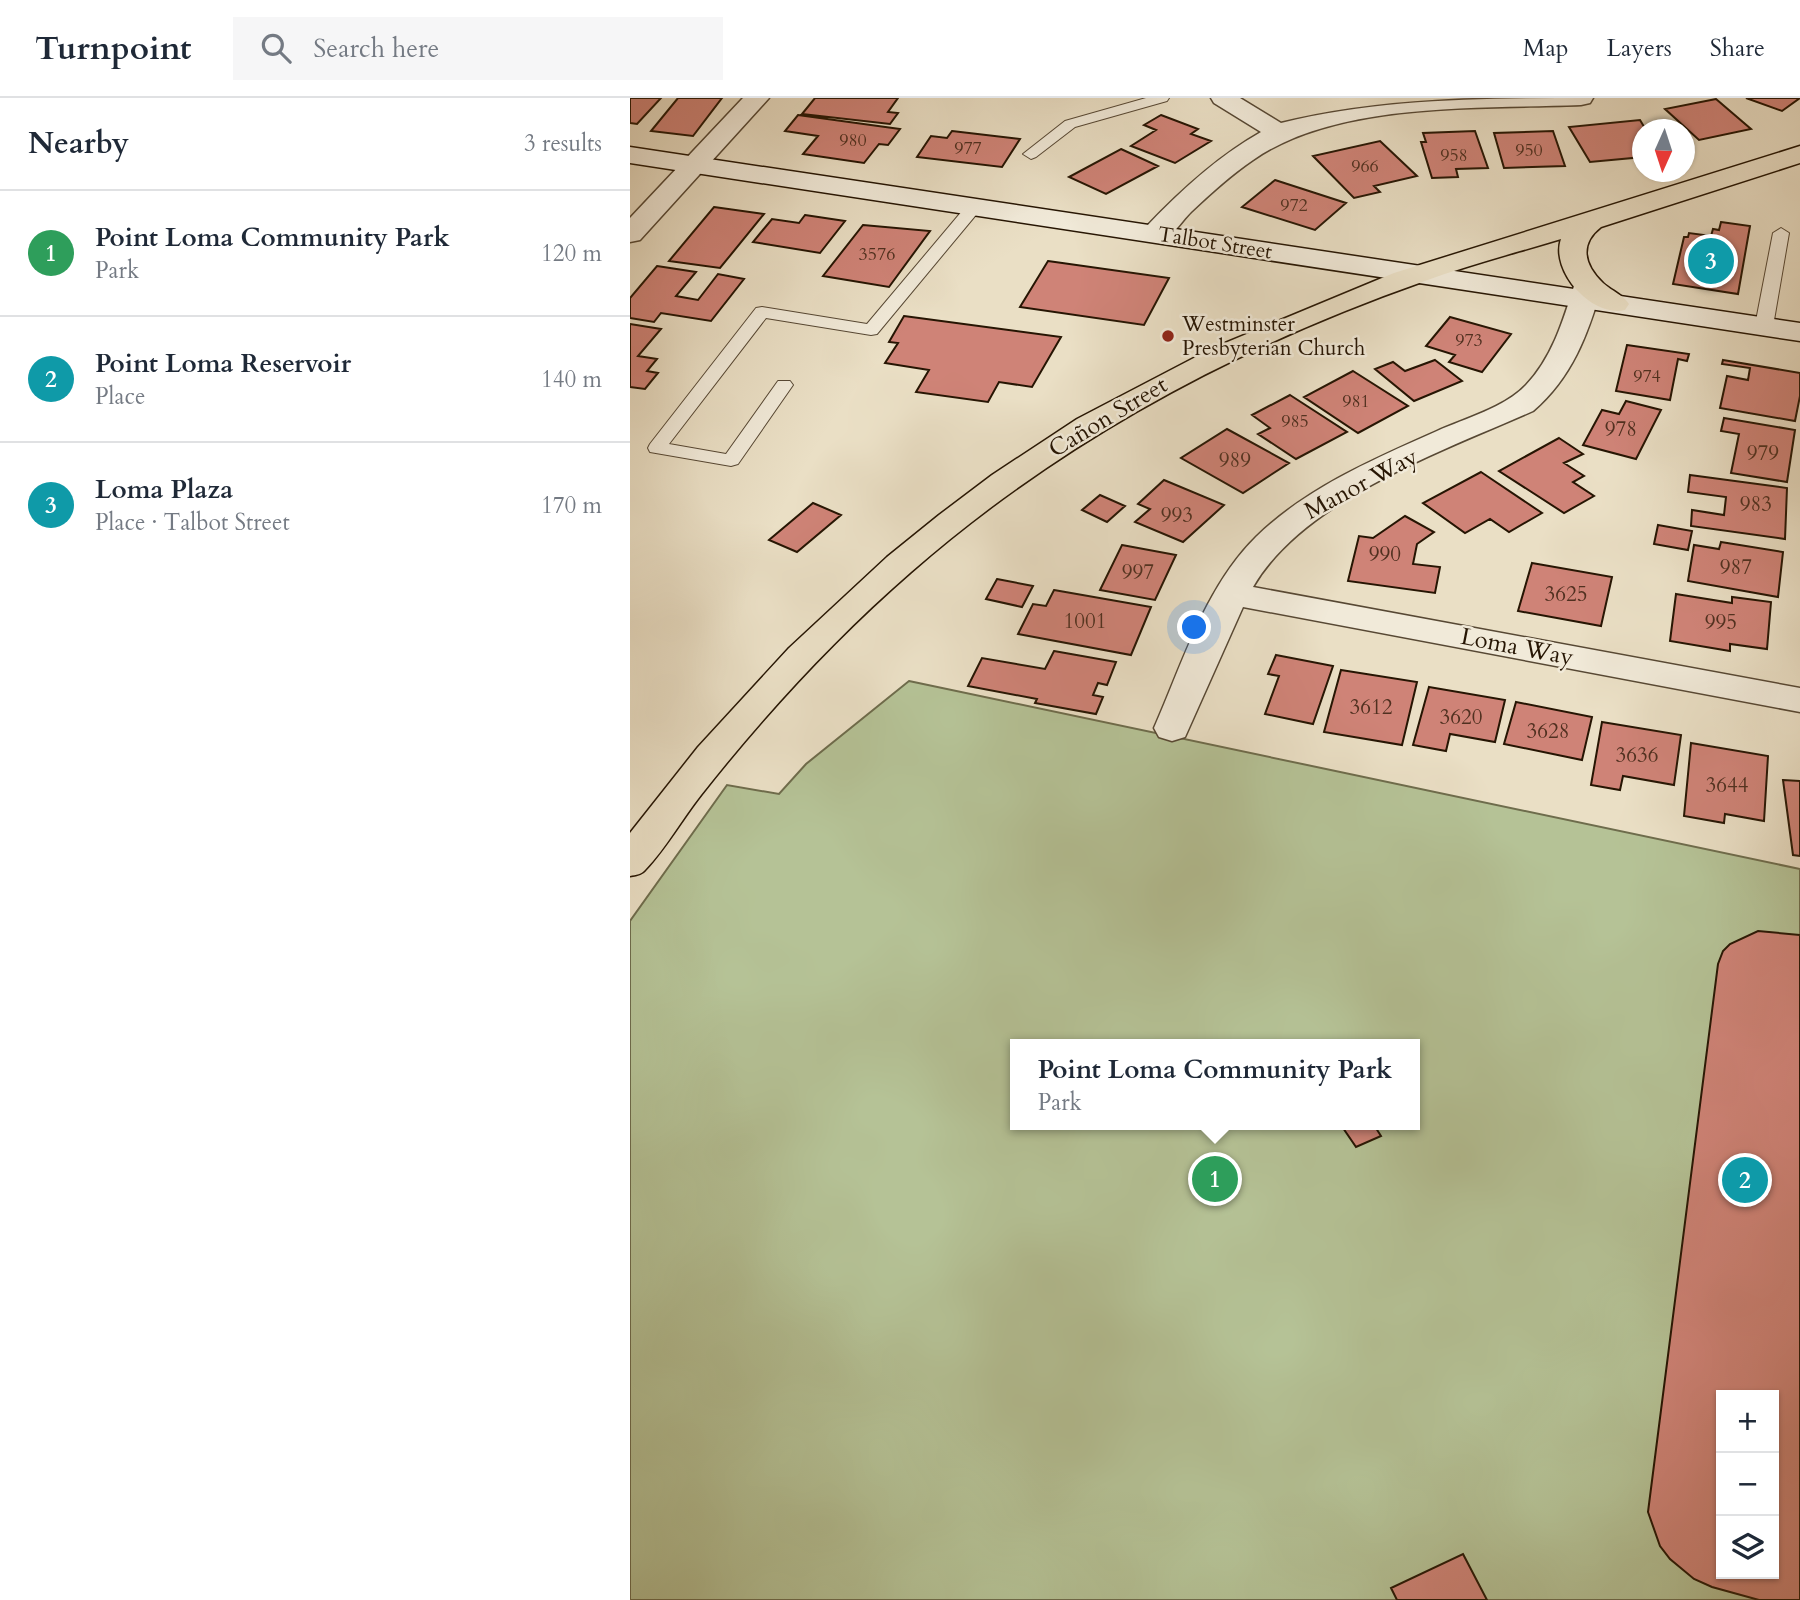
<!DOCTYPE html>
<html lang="en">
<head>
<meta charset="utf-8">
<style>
	body { margin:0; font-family:Cardo,serif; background:#f6f6f7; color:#1f2937 }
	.controls { position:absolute; right:21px; bottom:21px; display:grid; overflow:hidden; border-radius:0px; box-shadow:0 2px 5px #0004 }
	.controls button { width:63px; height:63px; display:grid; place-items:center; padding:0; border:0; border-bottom:2px solid #e0e1e3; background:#fff; color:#1f2937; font:35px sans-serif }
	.compass { position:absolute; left:1002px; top:21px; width:63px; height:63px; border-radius:50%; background:#fff; box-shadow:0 2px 5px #0004; rotate:183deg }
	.you { position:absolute; left:565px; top:530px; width:24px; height:24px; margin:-18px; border:5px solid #fff; border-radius:50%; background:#1a73e8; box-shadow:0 0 0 10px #1a73e833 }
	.badge { display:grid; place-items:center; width:46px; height:46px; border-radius:50%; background:#db2777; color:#fff; font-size:23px; font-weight:700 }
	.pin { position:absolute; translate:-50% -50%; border:4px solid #fff; box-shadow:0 2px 7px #0006 }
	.popup { position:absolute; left:380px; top:941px; width:410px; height:91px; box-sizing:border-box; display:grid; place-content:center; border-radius:0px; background:#fff; filter:drop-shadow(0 2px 5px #0005); font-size:23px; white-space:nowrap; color:#747a83 }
	.popup b { font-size:26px; color:#1f2937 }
	.popup::after { content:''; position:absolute; left:50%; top:100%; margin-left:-14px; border:14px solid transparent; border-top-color:#fff }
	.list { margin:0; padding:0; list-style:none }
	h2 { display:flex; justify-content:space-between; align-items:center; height:91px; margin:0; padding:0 28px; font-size:30px }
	h2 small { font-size:23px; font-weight:400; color:#747a83 }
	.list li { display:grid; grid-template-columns:46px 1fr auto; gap:21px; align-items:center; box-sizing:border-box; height:126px; padding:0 28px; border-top:2px solid #e0e1e3 }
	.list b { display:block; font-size:26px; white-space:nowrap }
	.list p { margin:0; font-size:23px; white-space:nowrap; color:#747a83 }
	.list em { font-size:23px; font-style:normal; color:#747a83 }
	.icon { flex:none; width:38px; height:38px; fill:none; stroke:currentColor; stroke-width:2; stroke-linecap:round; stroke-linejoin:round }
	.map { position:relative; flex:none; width:1170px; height:1502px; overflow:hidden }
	header { display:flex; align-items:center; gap:42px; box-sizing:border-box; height:98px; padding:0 35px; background:#fff; border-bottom:2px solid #e0e1e3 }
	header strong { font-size:33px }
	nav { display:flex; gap:38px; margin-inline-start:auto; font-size:24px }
	.search { width:490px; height:63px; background:#f6f6f7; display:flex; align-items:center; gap:18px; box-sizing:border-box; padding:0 24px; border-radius:0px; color:#747a83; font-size:26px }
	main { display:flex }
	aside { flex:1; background:#fff }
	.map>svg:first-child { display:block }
	.green { fill:#b5c296; stroke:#6e6c4c; stroke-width:2; fill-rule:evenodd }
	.building { fill:#cf8377; stroke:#261503; stroke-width:2; fill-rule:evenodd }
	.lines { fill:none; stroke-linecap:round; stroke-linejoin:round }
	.service-casing { stroke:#574834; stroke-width:2 }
	.minor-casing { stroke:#574834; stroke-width:3 }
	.secondary-casing { stroke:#261503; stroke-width:3 }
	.primary-casing { stroke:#261503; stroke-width:3 }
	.service { fill:#f1ead9; fill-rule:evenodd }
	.minor { fill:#f1ead9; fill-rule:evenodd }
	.secondary { fill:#f1ead9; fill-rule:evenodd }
	.primary { fill:#eadfc5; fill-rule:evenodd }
	.poi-dot { fill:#8f2418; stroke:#f1ead9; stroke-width:2.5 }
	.labels { text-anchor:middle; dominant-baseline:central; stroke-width:5; stroke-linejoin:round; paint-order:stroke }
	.far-number-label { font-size:18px; fill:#503020 }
	.far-street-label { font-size:21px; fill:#261503; stroke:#f1ead9 }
	.far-poi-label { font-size:21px; fill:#261503; stroke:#f1ead9; text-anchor:start }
	.number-label { font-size:21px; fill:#503020 }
	.street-label { font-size:24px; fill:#261503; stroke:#f1ead9 }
</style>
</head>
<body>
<header>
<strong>Turnpoint</strong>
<div class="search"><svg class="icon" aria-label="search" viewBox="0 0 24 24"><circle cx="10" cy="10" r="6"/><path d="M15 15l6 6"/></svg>Search here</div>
<nav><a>Map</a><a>Layers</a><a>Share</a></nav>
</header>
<main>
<aside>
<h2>Nearby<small>3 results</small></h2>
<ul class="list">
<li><span class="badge" style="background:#2e9e5b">1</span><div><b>Point Loma Community Park</b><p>Park</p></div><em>120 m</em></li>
<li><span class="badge" style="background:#0f9aa8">2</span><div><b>Point Loma Reservoir</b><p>Place</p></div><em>140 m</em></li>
<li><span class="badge" style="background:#0f9aa8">3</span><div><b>Loma Plaza</b><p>Place · Talbot Street</p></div><em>170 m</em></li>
</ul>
</aside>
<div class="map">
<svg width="1170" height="1502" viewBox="0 0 1170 1502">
	<rect width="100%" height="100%" fill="#eadfc5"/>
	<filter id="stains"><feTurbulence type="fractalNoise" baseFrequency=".00286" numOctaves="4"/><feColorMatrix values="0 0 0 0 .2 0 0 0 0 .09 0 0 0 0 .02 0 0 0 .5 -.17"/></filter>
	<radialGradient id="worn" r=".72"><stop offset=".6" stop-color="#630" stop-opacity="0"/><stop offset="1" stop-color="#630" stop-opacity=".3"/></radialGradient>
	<!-- green -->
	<path class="green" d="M279 583 1170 771V1502H0V823L97 687 149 696 176 666ZM386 946H784V1027H386ZM1091 1297H1144V1476H1091Z"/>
	<!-- building -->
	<path class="building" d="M0 0H31L7 26 0 25Z
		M48 0H92L63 38 21 33Z
		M185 0H268L258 14 268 15 260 26 172 16Z
		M1116 0H1170L1152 13Z
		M1086 1 1121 31 1069 42 1035 11Z
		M168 17 270 31 258 47 249 46 234 65 173 56 188 38 155 33Z
		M531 17 568 31 561 36 581 43 545 65 501 48 526 32 514 27Z
		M1010 22 1016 32H1013L1011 39 1013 59 960 64 939 29Z
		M322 33 390 41 372 69 287 59 301 38 317 40Z
		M845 33 858 70 826 71 828 79 802 80 791 44H796L793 35Z
		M923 33 935 68 874 70 864 35Z
		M750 43 787 78 744 88 750 94 724 100 683 58Z
		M491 51 528 68 476 96 439 79Z
		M645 82 716 105 685 132 612 109Z
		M84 109 134 116 90 170 39 163Z
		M175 117 215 123 190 155 123 144 142 121 169 125Z
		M1091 124 1120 128 1108 196 1043 186 1054 139H1058L1059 135 1081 138 1083 131 1089 132Z
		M233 127 300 133 259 189 193 178Z
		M418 163 539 180 514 227 390 209Z
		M27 168 66 174 46 198 68 202 88 176 114 181 81 223 31 215 24 224 0 220V200Z
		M274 218 431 239 402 289 369 284 358 304 286 294 299 272 255 265 268 245 259 244Z
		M820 219 881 236 852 274 819 264 825 257 796 248Z
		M0 226 31 231 8 258 27 261 17 273 28 275 15 291 0 289Z
		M997 247 1059 256 1057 263 1048 261 1040 302 986 293Z
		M805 262 832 283 784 303 745 271 763 264 775 273Z
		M1093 262 1170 275V298L1165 323 1090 310 1097 278 1118 282 1120 270 1092 266Z
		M723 273 778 308 728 335 674 299Z
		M660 297 717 334 666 361 628 336 640 330 622 317Z
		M996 303 1031 312 1006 361 953 347 972 312 989 316Z
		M1094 320 1165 332 1157 384 1101 375 1109 336 1091 333Z
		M597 331 659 365 613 395 551 360Z
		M929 340 953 356 934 365 954 378 943 384 964 398 934 415 869 373Z
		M851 374 912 415 879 434 860 421 835 435 793 405Z
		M1060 377 1157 390 1155 441 1061 428 1062 412 1094 417 1096 399 1058 394Z
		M534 382 594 407 553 444 505 424 520 411 508 406Z
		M470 397 495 408 477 424 452 412Z
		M183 405 211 417 167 454 139 442Z
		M775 418 804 434 787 446 783 466 810 469 805 495 718 483 729 438 743 440Z
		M1028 427 1062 433 1058 452 1024 446Z
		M1091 444 1153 454 1148 499 1058 483 1064 447 1089 451Z
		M492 447 546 457 525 502 470 492Z
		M902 465 982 479 971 528 888 513Z
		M367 481 403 488 392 509 356 501Z
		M424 492 521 509 501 557 388 536 403 506 416 508Z
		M1046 496 1102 505V499L1141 504 1137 551 1100 546V553L1040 543Z
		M424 553 486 564 477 587 468 585 463 597 473 599 466 616 405 605 407 601 338 588 352 560 415 571Z
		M646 557 703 568 683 626 635 616 649 578 638 576Z
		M711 572 787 584 772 647 694 634Z
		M799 589 875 602 865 644 820 636 816 653 783 647Z
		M886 604 962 619 952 662 874 646Z
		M972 624 1051 637 1044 687 993 678 990 692 961 687Z
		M1061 645 1138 658 1134 723 1095 716 1094 725 1054 718Z
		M1153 682 1170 683V758L1163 757Z
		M1128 833 1170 837V1502H1129L1082 1489 1064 1481 1040 1461 1030 1448 1018 1414 1088 866 1093 853 1100 846ZM1091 1297H1144V1476H1091Z
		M711 1027H744L751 1038 726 1049Z
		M833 1456 857 1502H767L761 1490Z"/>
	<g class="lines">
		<!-- service casing -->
		<g class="service-casing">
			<path id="service" d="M516 0H539L537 3 445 29 406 59 401 61 393 56 435 23Z
				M344 104 352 109 350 112 247 236 241 237 136 220 39 346 96 356 148 283H160L163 287 108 366 101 368 20 354 18 350 20 346 126 210 132 209 237 226 338 106Z
				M1151 130 1159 135 1143 228 1134 233 1125 228 1143 135Z"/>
		</g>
		<!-- minor casing -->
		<g class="minor-casing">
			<path id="minor" d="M113 0H139L10 142 0 144V120Z
				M581 0H610L651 25C751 0 860 0 963 0L960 5 951 7C850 11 707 3 623 62 601 77 581 95 561 114 553 122 545 134 536 141 529 145 522 144 515 142L511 136 515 130C550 93 587 59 631 34L584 5Z
				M958 180 968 182 972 188C958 236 942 280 903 313 815 352 673 402 623 489L1170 590V614L613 509 555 639 542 643 529 639 524 630C552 567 575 489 626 439 676 390 744 361 807 333 836 320 874 310 896 287 922 260 933 223 944 188L948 182Z"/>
		</g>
		<!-- secondary casing -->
		<g class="secondary-casing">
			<path id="secondary" d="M0 49 1170 225V243L0 65Z"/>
		</g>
		<!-- primary casing -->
		<g class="primary-casing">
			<path id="primary" d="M1170 48V65L971 129C949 146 954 167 973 185 982 193 993 197 999 206L995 212C962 220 920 173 931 141 885 155 838 167 792 184 605 250 431 343 281 474 204 541 134 617 71 697 52 721 36 750 15 772 12 776 6 777 0 778V735L68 649 159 550 257 459 309 417 362 377 447 321 583 250 764 175Z"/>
		</g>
		<!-- service -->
		<use href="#service" class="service"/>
		<!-- minor -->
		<use href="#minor" class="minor"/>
		<!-- secondary -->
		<use href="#secondary" class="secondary"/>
		<!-- primary -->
		<use href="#primary" class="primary"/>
	</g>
	<!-- markers -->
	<circle class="poi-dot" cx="538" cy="238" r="7"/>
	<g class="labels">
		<!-- far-number labels -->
		<g class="far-number-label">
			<text x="223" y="42">980</text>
			<text x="338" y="50">977</text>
			<text x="899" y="52">950</text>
			<text x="824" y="57">958</text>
			<text x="735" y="68">966</text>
			<text x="664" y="107">972</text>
			<text x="247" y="156">3576</text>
			<text x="839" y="242">973</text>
			<text x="1017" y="278">974</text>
			<text x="726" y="303">981</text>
			<text x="665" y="323">985</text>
		</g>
		<!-- far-street labels -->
		<g class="far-street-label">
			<text transform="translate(585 145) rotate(9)">Talbot Street</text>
		</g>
		<!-- far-poi labels -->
		<g class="far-poi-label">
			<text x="552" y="226">Westminster<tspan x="552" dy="24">Presbyterian Church</tspan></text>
		</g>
		<!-- number labels -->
		<g class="number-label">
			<text x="991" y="331">978</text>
			<text x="1133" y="355">979</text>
			<text x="605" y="362">989</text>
			<text x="1126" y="406">983</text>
			<text x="547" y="417">993</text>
			<text x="755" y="456">990</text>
			<text x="1106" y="469">987</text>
			<text x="508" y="474">997</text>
			<text x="936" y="496">3625</text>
			<text x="455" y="523">1001</text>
			<text x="1091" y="524">995</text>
			<text x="741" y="609">3612</text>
			<text x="831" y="619">3620</text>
			<text x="918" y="633">3628</text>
			<text x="1007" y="657">3636</text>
			<text x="1097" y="687">3644</text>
		</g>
		<!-- street labels -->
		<g class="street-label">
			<text transform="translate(478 319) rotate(-31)">Cañon Street</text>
			<text transform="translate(731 386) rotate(-28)">Manor Way</text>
			<text transform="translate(887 549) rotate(11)">Loma Way</text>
		</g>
	</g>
	<rect width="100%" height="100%" filter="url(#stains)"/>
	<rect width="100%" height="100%" fill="url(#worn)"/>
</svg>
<div class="controls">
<button>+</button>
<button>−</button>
<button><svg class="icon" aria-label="layers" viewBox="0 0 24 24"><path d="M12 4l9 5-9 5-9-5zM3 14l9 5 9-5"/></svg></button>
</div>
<svg class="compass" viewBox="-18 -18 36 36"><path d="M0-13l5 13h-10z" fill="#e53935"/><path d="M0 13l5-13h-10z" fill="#747a83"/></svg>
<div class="you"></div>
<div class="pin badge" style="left:585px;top:1081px;background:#2e9e5b">1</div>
<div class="popup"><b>Point Loma Community Park</b>Park</div>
<div class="pin badge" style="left:1115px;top:1082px;background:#0f9aa8">2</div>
<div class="pin badge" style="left:1081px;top:163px;background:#0f9aa8">3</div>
</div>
</main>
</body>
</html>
